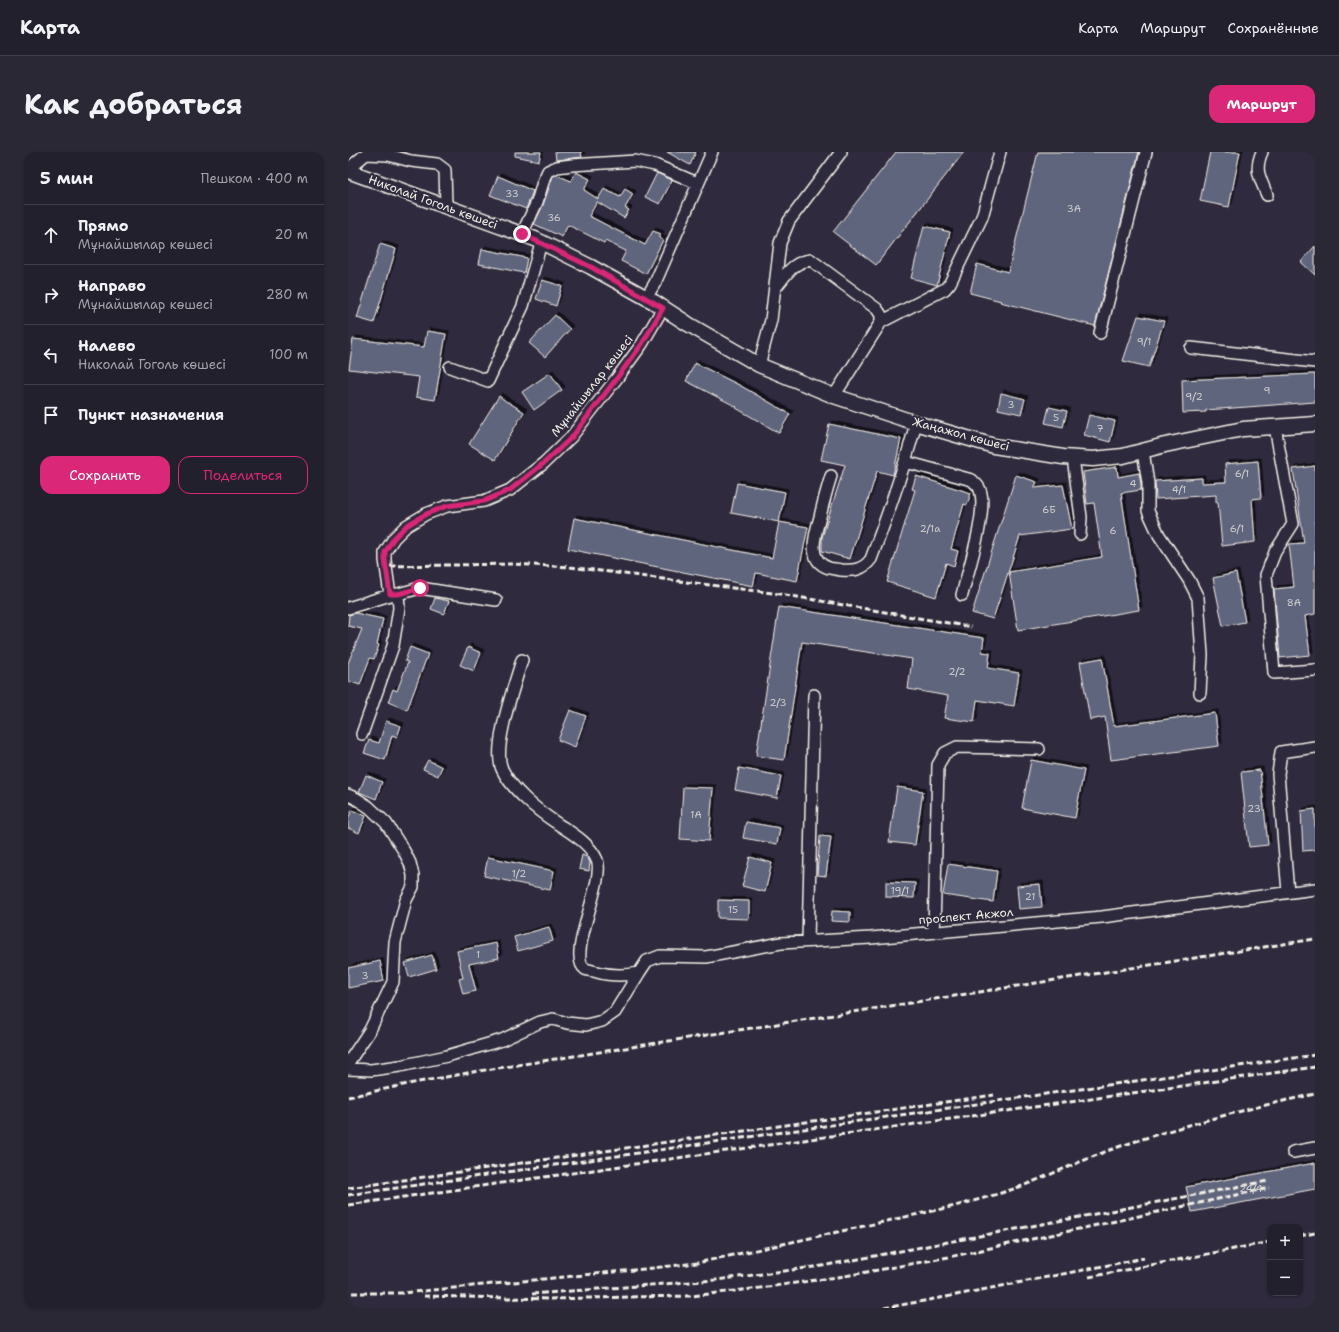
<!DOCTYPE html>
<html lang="ru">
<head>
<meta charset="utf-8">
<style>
	body { margin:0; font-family:"Shantell Sans",sans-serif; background:#2b2836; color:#f1f3f6 }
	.controls { position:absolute; right:12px; bottom:12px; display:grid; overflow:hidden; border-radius:8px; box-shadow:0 1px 3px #0004 }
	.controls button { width:36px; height:36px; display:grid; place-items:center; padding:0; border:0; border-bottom:1px solid #403e4a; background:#23202e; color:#f1f3f6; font:20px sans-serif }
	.stop { position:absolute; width:12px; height:12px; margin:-9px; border:3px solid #db2777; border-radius:50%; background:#fff }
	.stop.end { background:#db2777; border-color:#fff; box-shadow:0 1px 4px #0008 }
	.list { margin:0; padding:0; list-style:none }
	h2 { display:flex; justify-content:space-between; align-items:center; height:52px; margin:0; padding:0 16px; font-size:17px }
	h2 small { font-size:13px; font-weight:400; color:#a3a3aa }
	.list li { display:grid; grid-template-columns:26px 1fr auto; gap:12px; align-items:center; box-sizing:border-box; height:60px; padding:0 16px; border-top:1px solid #403e4a }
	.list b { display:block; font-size:15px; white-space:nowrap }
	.list p { margin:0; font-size:13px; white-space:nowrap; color:#a3a3aa }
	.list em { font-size:13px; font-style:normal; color:#a3a3aa }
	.actions { display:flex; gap:8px; padding:12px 16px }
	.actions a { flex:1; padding:9px 0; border:1px solid #db2777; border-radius:12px; text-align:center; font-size:14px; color:#db2777 }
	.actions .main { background:#db2777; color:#fff }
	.icon { flex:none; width:22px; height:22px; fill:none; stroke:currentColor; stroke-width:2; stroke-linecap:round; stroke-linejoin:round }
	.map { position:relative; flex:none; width:967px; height:1156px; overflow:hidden; border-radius:12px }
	header { display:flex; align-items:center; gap:24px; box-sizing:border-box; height:56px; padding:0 20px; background:#23202e; border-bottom:1px solid #403e4a }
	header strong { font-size:19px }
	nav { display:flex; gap:22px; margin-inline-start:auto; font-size:14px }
	.intro { display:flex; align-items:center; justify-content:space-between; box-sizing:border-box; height:96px; padding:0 24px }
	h1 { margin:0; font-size:28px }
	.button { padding:10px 18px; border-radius:12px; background:#db2777; color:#fff; font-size:14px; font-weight:700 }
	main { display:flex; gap:24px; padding:0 24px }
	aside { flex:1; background:#23202e; border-radius:12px; box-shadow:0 1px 3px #0004 }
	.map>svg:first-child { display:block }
	.building { fill:#61657e; stroke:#f4f1e8; filter:url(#shadow) }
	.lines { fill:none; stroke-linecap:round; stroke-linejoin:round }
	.minor-casing { stroke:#f4f1e8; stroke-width:14 }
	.major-casing { stroke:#f4f1e8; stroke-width:17 }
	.minor { stroke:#2f2a3d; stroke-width:11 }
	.major { stroke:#2f2a3d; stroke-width:14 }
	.rail { stroke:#f4f1e8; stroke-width:3; stroke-dasharray:6 3; stroke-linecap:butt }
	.route { stroke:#db2777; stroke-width:5 }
	.labels { text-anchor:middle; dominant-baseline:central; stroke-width:4; stroke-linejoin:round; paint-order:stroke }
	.number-label { font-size:10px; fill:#cfcece }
	.street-label { font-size:12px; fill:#f4f1e8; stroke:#2f2a3d }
</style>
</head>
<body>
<header>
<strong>Карта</strong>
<nav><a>Карта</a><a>Маршрут</a><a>Сохранённые</a></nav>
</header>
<div class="intro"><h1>Как добраться</h1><a class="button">Маршрут</a></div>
<main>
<aside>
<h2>5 мин<small>Пешком · 400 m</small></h2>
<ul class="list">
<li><svg class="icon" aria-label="ahead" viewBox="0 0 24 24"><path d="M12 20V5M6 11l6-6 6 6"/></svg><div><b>Прямо</b><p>Мұнайшылар көшесі</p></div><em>20 m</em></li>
<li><svg class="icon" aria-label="right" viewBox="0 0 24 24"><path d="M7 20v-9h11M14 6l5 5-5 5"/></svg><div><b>Направо</b><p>Мұнайшылар көшесі</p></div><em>280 m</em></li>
<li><svg class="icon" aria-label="left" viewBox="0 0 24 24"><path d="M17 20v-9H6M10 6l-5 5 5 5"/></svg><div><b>Налево</b><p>Николай Гоголь көшесі</p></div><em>100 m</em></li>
<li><svg class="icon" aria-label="arrive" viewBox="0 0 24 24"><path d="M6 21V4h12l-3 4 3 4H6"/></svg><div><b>Пункт назначения</b></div></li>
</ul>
<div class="actions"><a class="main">Сохранить</a><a>Поделиться</a></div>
</aside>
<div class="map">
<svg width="967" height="1156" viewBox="0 0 967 1156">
	<defs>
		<filter id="shadow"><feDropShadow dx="3" dy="-3" stdDeviation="0" flood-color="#0009"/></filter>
	</defs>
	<rect width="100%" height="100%" fill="#2f2a3d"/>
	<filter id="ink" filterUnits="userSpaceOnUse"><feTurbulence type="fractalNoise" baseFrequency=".025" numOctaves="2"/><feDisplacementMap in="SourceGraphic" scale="8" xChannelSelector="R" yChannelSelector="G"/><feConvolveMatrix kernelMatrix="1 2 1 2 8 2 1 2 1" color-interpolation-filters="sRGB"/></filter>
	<g filter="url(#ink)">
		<!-- building -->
		<path class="building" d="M167 0H193L191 9 167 4Z
			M207 0H233L234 5 208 8Z
			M319 0H348L342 13Z
			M548 0H616L528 113 485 80Z
			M690 0H791L747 174 652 150 653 149 622 141 629 112 660 120Z
			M862 0H892L881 55 852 49Z
			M228 20 242 27 236 38 250 47 256 37 272 45 277 37 285 42 277 56 281 58 276 66 249 50 241 64 297 93 305 79 313 82 311 86 315 88 298 122 273 109 278 99 257 89 256 91 220 73 214 85 186 72 195 53 205 24 209 23 223 29Z
			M309 21 324 28 312 52 297 45Z
			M150 24 185 39 178 57 142 43Z
			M576 74 602 80 589 133 563 126Z
			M32 92 48 97 26 171 9 166Z
			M967 94V123L953 110Z
			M134 97 179 106 176 121 131 112Z
			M194 128 214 134 208 154 188 147Z
			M207 163 222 177 197 205 181 191Z
			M790 164 816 169 801 215 775 209Z
			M79 179 98 182 87 248 68 245 71 225 1 217 5 187 76 195Z
			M347 211 393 234 442 262 431 281 388 256 389 255 338 229Z
			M202 221 214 238 186 258 174 240Z
			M967 222V250L858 258V260L835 261 834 228Z
			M653 241 677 247 673 262 650 257Z
			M151 244 159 250H160L176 260 147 308 121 292Z
			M701 255 719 259 715 275 697 271Z
			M741 263 767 269 762 290 736 283Z
			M481 272 553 287 545 323 529 319 502 407 474 399V385L497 313 473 308Z
			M910 309 913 346 904 347 907 390 874 394 870 350H868V343L808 347 807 329 854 326V331L878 330 877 312Z
			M967 314V462L957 464 962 503 932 506 926 437 946 435 941 392 956 391 945 317Z
			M769 315 770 325 791 321 793 332V338L773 341 791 458 670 478 661 420 754 405 746 351 739 352 735 320Z
			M668 323 689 330 686 336 715 333 724 377 672 384 645 467 624 461Z
			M568 324 623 341 619 353 616 352 603 397 610 399 606 414 598 411 588 445 539 430 567 338 564 337Z
			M389 331 437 340 431 370 383 361Z
			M226 366 424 406 431 370 460 375 449 429 408 421 405 434 220 397Z
			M888 421 897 470 875 474 865 426Z
			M87 446 101 449 96 462 83 457Z
			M431 455 636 486 634 500 642 501 640 516 671 521 666 554 629 548 626 570 596 566 600 544 560 537 564 507 454 490 436 608 408 604Z
			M7 461 35 467 29 492 31 493 26 507 22 506 12 533 0 529V511L14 477 0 474 1 463Z
			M62 495 80 502 59 558 40 550 45 537 49 539 60 510 57 509Z
			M120 495 133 501 126 519 112 513Z
			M754 506 766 574 867 561 871 594 763 608 757 565 742 568 732 510Z
			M222 558 238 564 227 595 210 588Z
			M38 569 53 574 49 585 44 583 37 608 16 601 21 588 31 591Z
			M80 608 94 615 90 624 75 617Z
			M683 608 736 618 727 666 674 656Z
			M391 616 433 624 429 646 387 638Z
			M912 618 920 693 901 695 893 620Z
			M18 623 34 630 28 647 11 640Z
			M335 635 365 636 361 689 332 687Z
			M549 635 575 639 567 693 541 690Z
			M967 657V698L955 699 953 659Z
			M4 658 18 664 11 681 0 676V667Z
			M398 670 432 676 429 692 395 686Z
			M472 684 483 685 478 724 469 723Z
			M234 703 239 705 242 710 241 719 231 717Z
			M140 705 206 719 202 738 136 724Z
			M402 705 424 711 417 740 394 734Z
			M600 712 649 719 645 750 595 743Z
			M538 730 567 731 566 746 538 745Z
			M692 732 694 755 671 757 669 734Z
			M370 748 401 749V767L370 766Z
			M484 759 502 760V770L483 769Z
			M201 775 205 789 170 799 166 785Z
			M148 791 151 806 121 812 128 839 115 842 111 827 115 826 109 799Z
			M84 803 88 817 61 825 57 811Z
			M32 809 36 829 0 836V816Z
			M967 1011V1037L844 1060 838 1035Z"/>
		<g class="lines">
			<!-- minor casing -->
			<g class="minor-casing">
				<path id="minor" d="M914 0C906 18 912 26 919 43
					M0 17 18 2 40 3 63 9 89 12 97 18 98 54
					M174 82 189 50 195 30 200 19 209 15 224 13 287 9 307 13 349 31
					M428 135C439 122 444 110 463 108L529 157 533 163V170L486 244
					M298 146 307 131 364 0
					M533 170 597 137 602 131 634 65 652 0
					M752 181 798 0
					M843 196 967 210
					M411 213 423 168 432 91 441 69 493 0
					M102 215 140 229 175 154 193 91
					M927 275 945 372 927 400 918 423 926 521 967 518
					M795 299 800 331V359L811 383 841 428 850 446 854 503 852 541
					M725 306 733 365 732 382
					M558 310 624 328C627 331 631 334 632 338 640 359 620 419 614 443
					M483 324C479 337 475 351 472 365 467 382 458 409 481 416 485 417 490 417 493 418 506 419 515 418 523 407 540 362 556 317 568 271
					M42 443 37 408V400L46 386 58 374 78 362 99 354 136 349 162 338 196 311 223 285 269 226 294 192 315 156
					M0 456 42 443 50 442 72 436 148 448
					M174 508C167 532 144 595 154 617 163 637 189 658 207 670 223 681 241 690 249 708 258 728 218 804 237 817 240 818 245 819 249 820 263 824 276 824 291 821L299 809 312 804 358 805 433 791 523 786 754 765 967 737
					M14 582 45 494 51 456 50 442
					M0 643 7 646 21 655 38 671 56 699 62 711 65 723V735L58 748 47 790 45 830 22 878 0 911
					M940 740 930 622 933 600 967 595
					M586 780 590 613 597 601 609 595 691 597
					M460 789 466 543
					M0 917 23 918 52 914 99 904 154 888 192 870 205 867 219 871 238 873 254 869 267 860 291 821
					M945 1000 967 996"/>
			</g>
			<!-- major casing -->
			<g class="major-casing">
				<path id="major" d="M0 19 187 87 243 115 306 150 340 172 411 213 486 244 568 271 646 294 715 305 745 307 775 304 817 293 895 277 967 272"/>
			</g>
			<!-- minor -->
			<use href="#minor" class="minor"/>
			<!-- major -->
			<use href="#major" class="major"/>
			<!-- rail -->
			<path class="rail" d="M42 414 165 412 222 415 432 442 623 475
				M0 945 60 932 125 920 967 787
				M0 1036 646 943
				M0 1043 967 903
				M0 1053 967 915
				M952 1084 967 1081
				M741 1125 922 1090
				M4 1141H55L296 1117 349 1111 607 1054C629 1048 652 1042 674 1034 707 1021 739 1006 773 994 836 973 901 956 967 942
				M184 1142 368 1128 474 1114 920 1029
				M76 1144 203 1147 281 1145 344 1144 412 1136 497 1124 601 1105 921 1036
				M536 1156 598 1145 796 1106"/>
		</g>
	</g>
	<g class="lines" filter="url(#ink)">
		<!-- route -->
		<path class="route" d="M72 436 50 442H42L37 408V400L46 386 58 374 78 362 99 354 136 349 162 338 196 311 224 285 269 226 294 192 315 156 243 115 174 82"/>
	</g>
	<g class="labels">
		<!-- number labels -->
		<g class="number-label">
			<text x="164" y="41">33</text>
			<text x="726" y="56">3А</text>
			<text x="206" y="65">36</text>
			<text x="796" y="189">9/1</text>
			<text x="919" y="238">9</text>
			<text x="846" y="244">9/2</text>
			<text x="663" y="252">3</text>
			<text x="708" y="265">5</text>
			<text x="752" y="276">7</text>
			<text x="894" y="321">6/1</text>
			<text x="785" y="331">4</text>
			<text x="831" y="337">4/1</text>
			<text x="701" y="357">6Б</text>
			<text x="582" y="376">2/1а</text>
			<text x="889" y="376">6/1</text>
			<text x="765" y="378">6</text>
			<text x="946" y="450">8А</text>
			<text x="609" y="519">2/2</text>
			<text x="430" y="550">2/3</text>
			<text x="906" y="656">23</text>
			<text x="348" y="662">1А</text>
			<text x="171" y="721">1/2</text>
			<text x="552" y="738">19/1</text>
			<text x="682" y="744">21</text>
			<text x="385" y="757">15</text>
			<text x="130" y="802">1</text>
			<text x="17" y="823">3</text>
			<text x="903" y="1036">24/4</text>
		</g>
		<!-- street labels -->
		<g class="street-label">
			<text transform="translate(85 50) rotate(20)">Николай Гоголь көшесі</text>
			<text transform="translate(244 234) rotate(-52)">Мұнайшылар көшесі</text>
			<text transform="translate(613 282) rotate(15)">Жаңажол көшесі</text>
			<text transform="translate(618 764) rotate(-5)">проспект Акжол</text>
		</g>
	</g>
</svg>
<div class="controls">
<button>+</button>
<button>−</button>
</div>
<div class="stop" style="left:72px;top:436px"></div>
<div class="stop end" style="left:174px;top:82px"></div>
</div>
</main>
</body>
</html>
